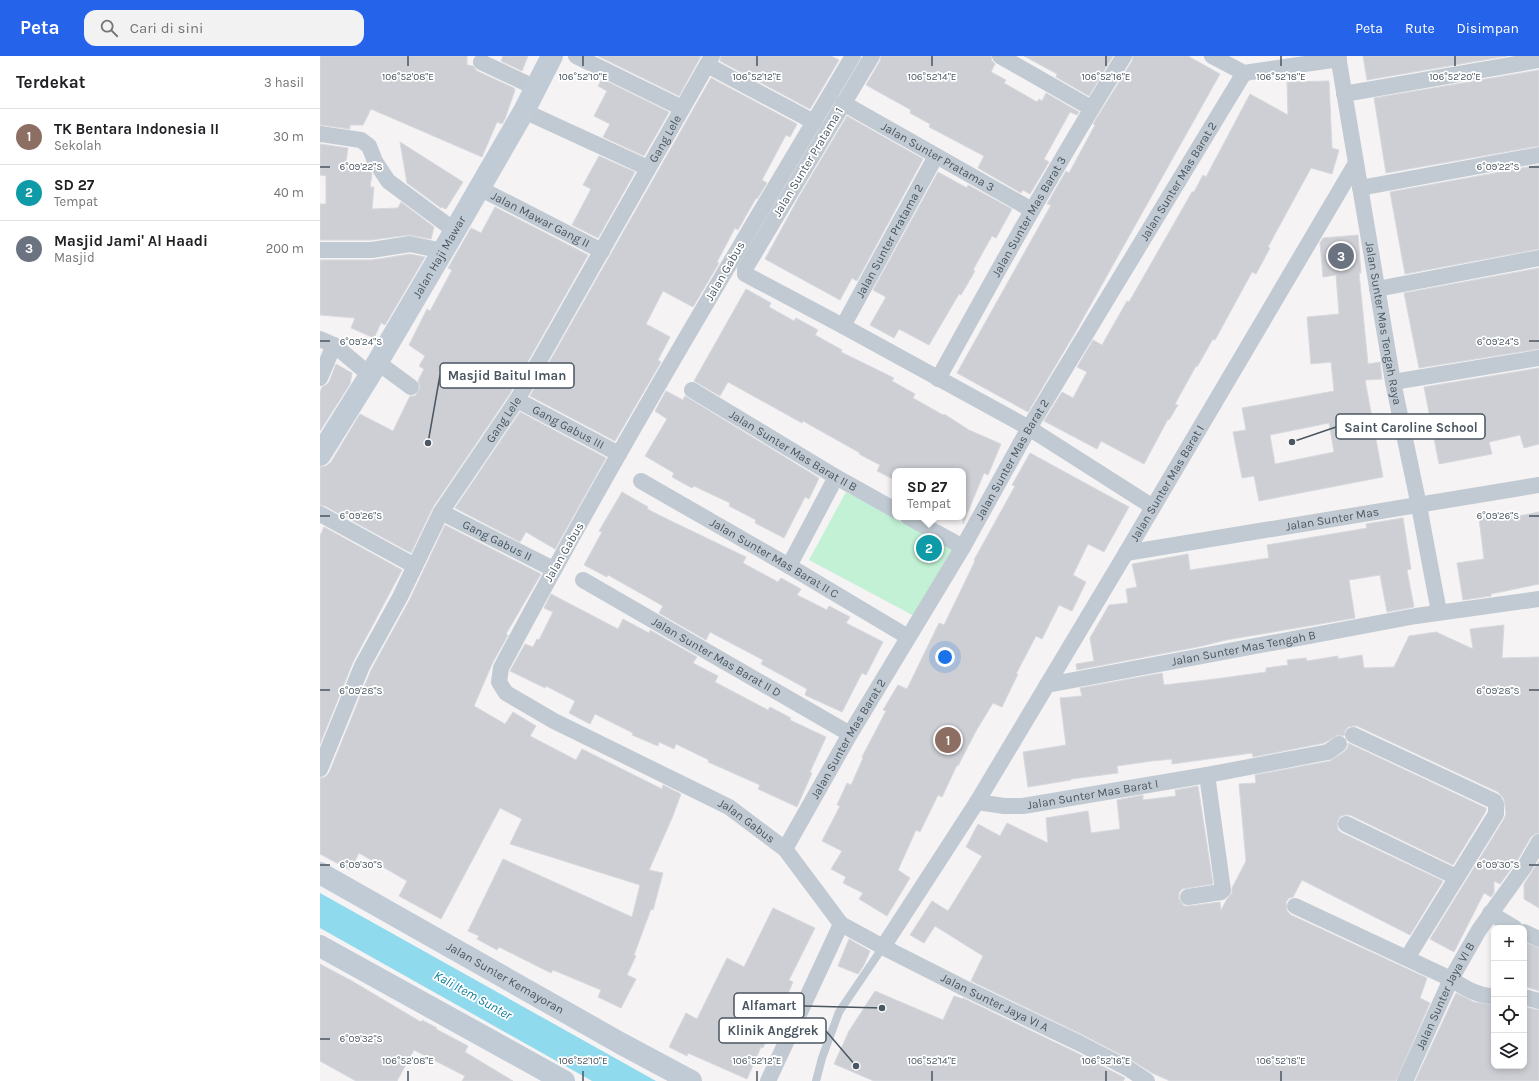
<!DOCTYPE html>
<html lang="id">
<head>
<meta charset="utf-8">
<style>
	body { margin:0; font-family:Karla,sans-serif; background:#f2f2f2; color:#202124 }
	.controls { position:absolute; right:12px; bottom:12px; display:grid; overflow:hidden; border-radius:8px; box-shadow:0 2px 6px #0003 }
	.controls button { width:36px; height:36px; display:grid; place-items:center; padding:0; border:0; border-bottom:1px solid #e0e0e0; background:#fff; color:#202124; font:20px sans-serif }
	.you { position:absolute; left:625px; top:601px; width:14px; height:14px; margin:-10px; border:3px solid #fff; border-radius:50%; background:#1a73e8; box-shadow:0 0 0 6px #1a73e833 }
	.badge { display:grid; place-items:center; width:26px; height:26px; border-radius:50%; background:#2563eb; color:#fff; font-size:13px; font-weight:700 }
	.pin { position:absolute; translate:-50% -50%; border:2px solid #fff; box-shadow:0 1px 4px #0006 }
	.popup { position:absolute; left:572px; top:412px; width:74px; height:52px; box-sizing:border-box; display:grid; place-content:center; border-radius:8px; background:#fff; filter:drop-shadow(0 1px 3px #0005); font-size:13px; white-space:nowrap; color:#757577 }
	.popup b { font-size:15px; color:#202124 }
	.popup::after { content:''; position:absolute; left:50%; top:100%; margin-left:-8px; border:8px solid transparent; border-top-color:#fff }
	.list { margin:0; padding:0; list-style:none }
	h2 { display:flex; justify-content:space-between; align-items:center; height:52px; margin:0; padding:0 16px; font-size:17px }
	h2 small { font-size:13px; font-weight:400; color:#757577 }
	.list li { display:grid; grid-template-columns:26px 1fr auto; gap:12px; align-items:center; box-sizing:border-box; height:56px; padding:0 16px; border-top:1px solid #e0e0e0 }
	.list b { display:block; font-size:15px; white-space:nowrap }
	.list p { margin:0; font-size:13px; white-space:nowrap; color:#757577 }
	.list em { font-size:13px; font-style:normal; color:#757577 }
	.icon { flex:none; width:22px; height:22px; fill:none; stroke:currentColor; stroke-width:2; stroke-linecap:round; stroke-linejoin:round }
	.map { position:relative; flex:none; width:1219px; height:1025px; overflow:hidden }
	header { display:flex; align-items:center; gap:24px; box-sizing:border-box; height:56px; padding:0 20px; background:#2563eb; color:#fff }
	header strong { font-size:19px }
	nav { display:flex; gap:22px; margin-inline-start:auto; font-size:14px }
	.search { width:280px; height:36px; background:#f2f2f2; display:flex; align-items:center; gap:10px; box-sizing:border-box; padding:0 14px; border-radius:12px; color:#757577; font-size:15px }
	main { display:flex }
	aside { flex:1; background:#fff }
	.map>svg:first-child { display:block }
	.green { fill:#c3f1d5 }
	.water { fill:#90daee }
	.building { fill:#cdcfd5; stroke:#d7d9de; fill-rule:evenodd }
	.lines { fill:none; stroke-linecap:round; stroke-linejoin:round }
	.lane { stroke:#c1cad2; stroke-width:8 }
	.street { stroke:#c1cad2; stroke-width:16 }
	.secondary { stroke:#c1cbd6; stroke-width:22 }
	.ticks { fill:none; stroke:#4a5661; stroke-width:1.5 }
	.labels { text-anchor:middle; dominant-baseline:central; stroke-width:3.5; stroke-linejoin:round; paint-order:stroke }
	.street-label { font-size:12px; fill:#4a5661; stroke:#fff }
	.water-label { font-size:13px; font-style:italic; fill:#0c7c9b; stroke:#fff }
	.ticks-label { font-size:10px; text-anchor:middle; fill:#4a5661; stroke:#fff; stroke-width:3.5; stroke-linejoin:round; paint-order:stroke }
	.leader { fill:none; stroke:#4a5661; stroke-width:1.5 }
	.callout-dot { fill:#4a5661; stroke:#fff; stroke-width:1.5 }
	.callout { fill:#fff; stroke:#4a5661; stroke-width:1.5 }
	.callout-label { font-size:13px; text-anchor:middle; font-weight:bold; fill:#4a5661 }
</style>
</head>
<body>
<header>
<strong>Peta</strong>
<div class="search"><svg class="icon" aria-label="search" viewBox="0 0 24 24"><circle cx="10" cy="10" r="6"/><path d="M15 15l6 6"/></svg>Cari di sini</div>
<nav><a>Peta</a><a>Rute</a><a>Disimpan</a></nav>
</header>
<main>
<aside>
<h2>Terdekat<small>3 hasil</small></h2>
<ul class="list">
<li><span class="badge" style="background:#8d6e63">1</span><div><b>TK Bentara Indonesia II</b><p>Sekolah</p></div><em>30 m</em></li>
<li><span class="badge" style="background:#0f9aa8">2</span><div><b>SD 27</b><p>Tempat</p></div><em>40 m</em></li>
<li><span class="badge" style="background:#6b7280">3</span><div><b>Masjid Jami' Al Haadi</b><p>Masjid</p></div><em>200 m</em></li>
</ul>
</aside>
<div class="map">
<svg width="1219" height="1025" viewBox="0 0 1219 1025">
	<rect width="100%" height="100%" fill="#f5f3f3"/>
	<!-- green -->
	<path class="green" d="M526 436 634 494 596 561 489 504Z"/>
	<!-- water -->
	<path class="water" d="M0 837 336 1025H272L0 872Z"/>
	<!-- building -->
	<path class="building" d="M0 0H147V9L153 10 157 15 194 32 195 34 185 63 182 68 177 66 162 101 51 53 43 69H30V73L0 69Z
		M183 0H208L202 15 181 5Z
		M278 0H381L359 40Z
		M401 0H511L519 4 490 53 400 5Z
		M561 0H671L672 5 675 8 671 16 686 24 684 27 717 46 719 43 722 45 726 37 759 56 757 59 750 56 724 103 729 106 710 138 703 134 701 137 658 112 664 100 609 71 610 68 590 57 591 54 546 29 560 5Z
		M704 0H793L769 40 736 21 737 18Z
		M813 0H868L900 18 756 275 708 356 637 317 731 149 727 148 746 115 749 117 775 69 773 68 812 5Z
		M1043 0H1187L1047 24Z
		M1219 14V90L1066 117 1054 42Z
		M391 22 477 68 470 81 466 79 442 124 447 127 437 143 436 142 418 174 415 172 397 206 399 207 373 251 343 235 326 268 350 281 338 304 341 306 295 385 210 340Z
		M282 23 349 56 324 100 283 81 290 68 274 60 287 35 278 30Z
		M1009 25 1012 92 1019 94 1012 118 991 112 948 191 950 192 936 218 932 216 895 284 893 283 877 311 876 310 855 348 858 349 849 364 848 363 824 408 781 385 777 393 724 365 742 336 753 342 767 316 757 311 773 284 782 289 807 245 809 246 872 136H874L883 119 886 121 930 38 968 59 967 26Z
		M527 60 603 103 537 225 532 222 520 244 445 203 480 139Z
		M80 86 143 126 126 153 121 151V152L87 127Z
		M0 88 28 92 26 106 47 110 52 118 50 131H54L52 153 78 152 81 146 114 171 111 183 89 179 51 184H0V148H6V120L0 119Z
		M279 100 315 116 278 182 252 169 271 133 263 129Z
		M1219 109V193L1085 218 1070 136Z
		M618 116 647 132 648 129 692 153 676 182 672 180 653 214 655 215 641 239 639 238 609 289 579 273 574 282 550 269 566 241 553 234Z
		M175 151 268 199 189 339 113 451 91 497 5 450 0 449V411L6 410 11 406 40 358 73 375 90 340H95L100 332 98 325 104 313 99 310 105 300 89 289 107 253 110 255 132 214 128 212 151 172 161 177Z
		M1038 179 1041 217H1039L1048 308 1060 306 1062 323 1045 324 1063 421 939 445 934 420 922 422 913 376 926 374 922 352 1014 335 1011 306 991 308 987 261 1019 258 1016 219 1003 221 1000 187 1003 182ZM1009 367 1014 396 955 408 950 379Z
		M90 198 105 201 65 269 61 267 54 282 31 272 35 262 0 259V204H52Z
		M1219 212V293L1099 312 1084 237Z
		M426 233 451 247 449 251 474 265 476 262 498 274 495 279 522 294 521 296 574 322 572 325 595 338 593 342 623 359 624 358 649 374 681 388 668 419 664 417 643 468V415H575V424L557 415 560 409 539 398 540 397 483 365 482 367 408 326 400 340 374 325Z
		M16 308 32 317 30 328 0 375V336L2 331 6 329 9 326Z
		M1219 312V388L1204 392 1200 379 1169 386 1172 398 1119 408 1104 331Z
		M346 335 363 344 365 340 499 422 489 443 485 441 464 482 435 467 436 464 409 450 410 447 374 430 372 432 352 421 354 417 325 400 347 363 335 355Z
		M200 356 286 402 235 493 206 476 200 486 135 452Z
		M710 397 809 451 784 496 768 488 753 519 766 526 752 555 739 549 722 583 716 580 696 618H698L682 651 673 647 656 675 638 710 637 709 622 741 618 739 600 776 596 774 578 814 590 822 567 860 539 843 543 837 523 827 526 821 511 813 522 795 502 785 520 750 517 749 527 727 531 729 543 702 542 701 566 655 563 654 578 629 587 633 619 567 624 569 655 505 654 504 695 430 692 429Z
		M302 436 328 451 327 453 351 465 426 501 423 507 458 526 461 522 481 533 477 539 507 554 509 550 530 561 526 567 563 586 546 619 542 617 522 656 485 639 487 633 441 608 443 604 390 576 386 584 339 557 343 550 288 519 287 521 264 509 282 476 279 475Z
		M1219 456V528L1171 538V540L1143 544 1137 507 1164 503 1159 462 1194 458V461Z
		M1083 462 1091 513 1087 514 1094 551 1067 556 1060 519 1029 524 1035 562 906 584 882 590 757 614 756 608 774 605 770 582 789 549 808 547 806 533 817 531 812 508 868 498 870 514 949 502 947 489 1047 472 1046 468Z
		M125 469 221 518 186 578 188 579 173 606 154 650 185 668 193 656 216 670 210 680 256 704 262 693 342 733 343 729 361 738 352 762 329 814 343 817 333 854 331 853 314 899 316 900 307 919 316 923 301 952 278 941 281 934 233 914 231 917 179 891 177 894 157 883 159 880 148 875 183 803 312 861 320 829 190 788 202 763 180 752 121 863 79 840 87 825 39 797 30 814 0 798V722L5 721 9 717 51 614 89 545Z
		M4 471 82 514 33 606 0 688V480Z
		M231 538 298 573 303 563 329 577 330 574 377 601 373 607 398 620 395 626 448 654 450 651 471 662 470 664 506 681 490 716 492 717 477 751 438 733 440 729 388 706 389 704 356 688 354 693 339 686 338 690 312 679 313 677 275 658 270 668 249 657 255 645 226 630 225 632 190 615 205 588 213 591 217 583 219 584 233 556 224 552Z
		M1184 569 1182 602 1219 601V777L1215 778 1211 781 1197 805 1180 828 1174 825V837L1171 841 1164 837 1134 896 1110 883 1184 763 1186 758 1184 743 1178 736 1037 670H1033L1028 671 1025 675 1024 680 1018 679 1004 687 933 701 932 697 852 708V703L832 705 797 710 798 717 751 723V724L708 731 703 696 746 689 740 642 762 640 760 632 842 617 844 629 895 623 946 616V612L968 609 967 604 986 602 987 605 1018 600V603L1042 599 1044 612 1074 611 1089 580 1116 576 1153 593 1150 573Z
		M1028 687 1166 752V755L1133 809 1030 759H1025L1021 760 1018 764 1017 769 1018 774 1022 777 1123 825 1090 879 982 824 973 841 969 842 966 846 967 855 971 859 1107 922 1100 942 1110 947 1076 1025H850L832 1017 813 1005 763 979 651 925 663 900 615 870 604 887 590 879 612 845 628 855 662 800 646 791 658 768 680 780 687 767 728 787 726 762 768 755 771 777 800 773 797 744 823 739V744L856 740 855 734 878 730 893 828 862 833 859 837V843L864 850H869L900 846 901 854 907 843 912 837V832L926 805 919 728 936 727 935 719 1010 705 1025 695 1028 691Z
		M1219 805V852L1204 843V828Z
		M453 852 495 872 469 924 473 926 467 940 470 942 460 964 456 962 443 992 441 991 427 1023 368 997 367 1000 349 991 366 957 377 963 407 902 424 911Z
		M529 883 550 895 544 909 538 918 518 910Z
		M1204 886 1219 892V935L1204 930Z
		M0 908 32 925 101 966 102 964 117 972 116 973 148 990 145 996 193 1025H142L145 1020 94 994 77 1025H36L0 1005Z
		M555 935 623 964 634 940 643 943V942L755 996 805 1022 803 1025H554L514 1008 529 975Z
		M1136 937 1154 946 1174 949V1010H1204V951L1219 954V1025H1095Z"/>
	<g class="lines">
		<!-- lane -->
		<path class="lane" d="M496 1025 502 1002 519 956 563 891"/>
		<!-- street -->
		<g class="street">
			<path d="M256 0 362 52"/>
			<path id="s1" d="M533 0C413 202 291 404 181 612L179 626 186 637 234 665 409 751 465 793 521 868 563 891 644 932 759 987 809 1013 827 1025"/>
			<path d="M552 0 425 213V218L523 270 709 372 833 451"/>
			<path d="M680 0 771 52"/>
			<path d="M892 0 924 17 1019 3"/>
			<path id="s2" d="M1018 0 1073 326 1099 450 1119 556"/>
			<path d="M161 6 216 32"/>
			<path d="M387 9 494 66"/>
			<path d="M1024 38 1219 4"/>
			<path id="s3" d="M523 47 712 154"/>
			<path d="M204 55 328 112"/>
			<path d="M0 78 41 84 49 90 55 105 68 125 134 174"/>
			<path id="s4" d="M159 132 282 195"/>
			<path d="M1040 132 1219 99"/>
			<path d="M0 194H52L90 188 123 195"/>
			<path d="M1057 233 1219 202"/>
			<path id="s5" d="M523 270 616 100"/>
			<path d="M0 283 14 289 50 319"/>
			<path d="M57 306 91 331"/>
			<path d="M0 322 14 289"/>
			<path id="s6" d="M618 323C678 214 738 106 804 0"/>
			<path d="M1073 326 1219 302"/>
			<path id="s7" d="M372 334 516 421 575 454"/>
			<path id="s8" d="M197 344 299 398"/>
			<path id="s9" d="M321 425 469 510 588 581"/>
			<path id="s10" d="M121 456 233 513"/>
			<path d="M0 458 95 510"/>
			<path d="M588 461 643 491"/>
			<path id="s11" d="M806 497 1219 429"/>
			<path d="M469 510 516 421"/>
			<path id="s12" d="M263 524 530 678"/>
			<path id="s13" d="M727 629 1096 560 1219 543"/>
			<path d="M1033 679 1174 745 1176 748V758L1087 902"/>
			<path id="s14" d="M0 713 42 610 80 541 121 456 197 344 392 0"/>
			<path id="s15" d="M657 746 684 750H703L887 719 992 699 1008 696 1019 688"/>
			<path d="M1026 768 1136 821"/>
			<path id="s16" d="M465 793 530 678 643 491 709 372 924 17"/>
			<path d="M868 841 901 836 903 834 887 719"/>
			<path d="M975 850 1131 923C1145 932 1157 940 1174 940"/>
			<path d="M1170 857 1195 872"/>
			<path d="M1204 876 1219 883"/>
			<path id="s17" d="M563 891 657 746 806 497 1036 107"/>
			<path d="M1204 941 1219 945"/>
			<path d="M448 1025 521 868"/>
			<path id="s18" d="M1085 1025 1131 923 1159 874 1205 810 1219 786"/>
		</g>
		<!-- secondary -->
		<g class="secondary">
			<path id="s19" d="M0 399 50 319 123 195 204 55 232 0"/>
			<path id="s20" d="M0 817 300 987 371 1025"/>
			<path d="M0 890 244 1025"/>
		</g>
	</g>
	<!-- ticks -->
	<path class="ticks" d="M88 0V10M263 0V10M437 0V10M612 0V10M786 0V10M961 0V10M1135 0V10M0 111H10M1209 111H1219M0 285H10M1209 285H1219M0 460H10M1209 460H1219M0 634H10M1209 634H1219M0 809H10M1209 809H1219M0 983H10M88 1015V1025M263 1015V1025M437 1015V1025M612 1015V1025M786 1015V1025M961 1015V1025"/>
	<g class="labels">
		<!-- street labels -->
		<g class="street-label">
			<text stroke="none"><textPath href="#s14" startOffset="720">Gang Lele</textPath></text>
			<text stroke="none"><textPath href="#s3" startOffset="109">Jalan Sunter Pratama 3</textPath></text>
			<text transform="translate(488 106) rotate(-59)">Jalan Sunter Pratama 1</text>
			<text stroke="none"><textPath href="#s16" startOffset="775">Jalan Sunter Mas Barat 2</textPath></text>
			<text stroke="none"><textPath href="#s6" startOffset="186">Jalan Sunter Mas Barat 3</textPath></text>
			<text stroke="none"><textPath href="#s4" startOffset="69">Jalan Mawar Gang II</textPath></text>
			<text stroke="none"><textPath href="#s5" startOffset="97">Jalan Sunter Pratama 2</textPath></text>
			<text stroke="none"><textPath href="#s19" startOffset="231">Jalan Haji Mawar</textPath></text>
			<text transform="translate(405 215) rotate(-60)">Jalan Gabus</text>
			<text stroke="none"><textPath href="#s2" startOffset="271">Jalan Sunter Mas Tengah Raya</textPath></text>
			<text stroke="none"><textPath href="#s14" startOffset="396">Gang Lele</textPath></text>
			<text stroke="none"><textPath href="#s8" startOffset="58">Gang Gabus III</textPath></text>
			<text stroke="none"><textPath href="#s7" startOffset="118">Jalan Sunter Mas Barat II B</textPath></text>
			<text stroke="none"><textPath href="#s16" startOffset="451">Jalan Sunter Mas Barat 2</textPath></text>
			<text stroke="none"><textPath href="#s17" startOffset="544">Jalan Sunter Mas Barat I</textPath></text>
			<text stroke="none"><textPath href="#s11" startOffset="209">Jalan Sunter Mas</textPath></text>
			<text stroke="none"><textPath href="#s10" startOffset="63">Gang Gabus II</textPath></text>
			<text transform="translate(244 496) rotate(-60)">Jalan Gabus</text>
			<text stroke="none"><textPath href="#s9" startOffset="154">Jalan Sunter Mas Barat II C</textPath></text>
			<text stroke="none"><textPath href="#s13" startOffset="200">Jalan Sunter Mas Tengah B</textPath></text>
			<text stroke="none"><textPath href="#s12" startOffset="154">Jalan Sunter Mas Barat II D</textPath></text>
			<text stroke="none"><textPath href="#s16" startOffset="127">Jalan Sunter Mas Barat 2</textPath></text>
			<text stroke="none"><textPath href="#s15" startOffset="117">Jalan Sunter Mas Barat I</textPath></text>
			<text stroke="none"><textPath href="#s1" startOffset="1006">Jalan Gabus</textPath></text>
			<text stroke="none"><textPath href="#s20" startOffset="213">Jalan Sunter Kemayoran</textPath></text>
			<text stroke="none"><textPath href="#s18" startOffset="94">Jalan Sunter Jaya VI B</textPath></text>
			<text stroke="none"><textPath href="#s1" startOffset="1320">Jalan Sunter Jaya VI A</textPath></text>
		</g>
		<!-- water labels -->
		<g class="water-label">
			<text transform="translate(153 939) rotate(29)">Kali Item Sunter</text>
		</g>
	</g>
	<g class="ticks-label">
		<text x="88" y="24">106°52'08"E</text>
		<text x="263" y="24">106°52'10"E</text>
		<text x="437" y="24">106°52'12"E</text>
		<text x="612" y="24">106°52'14"E</text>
		<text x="786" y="24">106°52'16"E</text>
		<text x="961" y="24">106°52'18"E</text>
		<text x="1135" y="24">106°52'20"E</text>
		<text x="41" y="114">6°09'22"S</text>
		<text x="1178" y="114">6°09'22"S</text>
		<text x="41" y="289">6°09'24"S</text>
		<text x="1178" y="289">6°09'24"S</text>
		<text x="41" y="463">6°09'26"S</text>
		<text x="1178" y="463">6°09'26"S</text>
		<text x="41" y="638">6°09'28"S</text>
		<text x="1178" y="638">6°09'28"S</text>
		<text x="41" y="812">6°09'30"S</text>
		<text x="1178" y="812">6°09'30"S</text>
		<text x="41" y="986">6°09'32"S</text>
		<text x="88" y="1008">106°52'08"E</text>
		<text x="263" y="1008">106°52'10"E</text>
		<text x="437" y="1008">106°52'12"E</text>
		<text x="612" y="1008">106°52'14"E</text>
		<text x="786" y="1008">106°52'16"E</text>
		<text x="961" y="1008">106°52'18"E</text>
	</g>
	<!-- callouts -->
	<path class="leader" d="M108 387L120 319M972 386L1016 371M562 952L484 950M536 1010L506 975"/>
	<g class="callout-dot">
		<circle cx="108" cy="387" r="4"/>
		<circle cx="972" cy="386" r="4"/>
		<circle cx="562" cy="952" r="4"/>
		<circle cx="536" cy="1010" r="4"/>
	</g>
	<g class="callout">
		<rect x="120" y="307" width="134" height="25" rx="4"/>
		<rect x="1016" y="358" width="149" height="25" rx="4"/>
		<rect x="414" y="937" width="70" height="25" rx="4"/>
		<rect x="399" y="962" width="107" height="25" rx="4"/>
	</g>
	<g class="callout-label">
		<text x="187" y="324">Masjid Baitul Iman</text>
		<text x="1091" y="376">Saint Caroline School</text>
		<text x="449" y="954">Alfamart</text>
		<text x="453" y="979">Klinik Anggrek</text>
	</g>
</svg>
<div class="controls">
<button>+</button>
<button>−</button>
<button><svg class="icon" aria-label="locate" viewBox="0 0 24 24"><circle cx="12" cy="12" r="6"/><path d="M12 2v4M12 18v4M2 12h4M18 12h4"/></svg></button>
<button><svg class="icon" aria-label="layers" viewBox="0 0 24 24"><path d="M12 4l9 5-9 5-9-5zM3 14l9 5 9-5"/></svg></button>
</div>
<div class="you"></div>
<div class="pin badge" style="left:628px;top:684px;background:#8d6e63">1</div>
<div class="pin badge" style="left:609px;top:492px;background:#0f9aa8">2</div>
<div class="popup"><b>SD 27</b>Tempat</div>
<div class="pin badge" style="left:1021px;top:200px;background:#6b7280">3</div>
</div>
</main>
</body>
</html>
